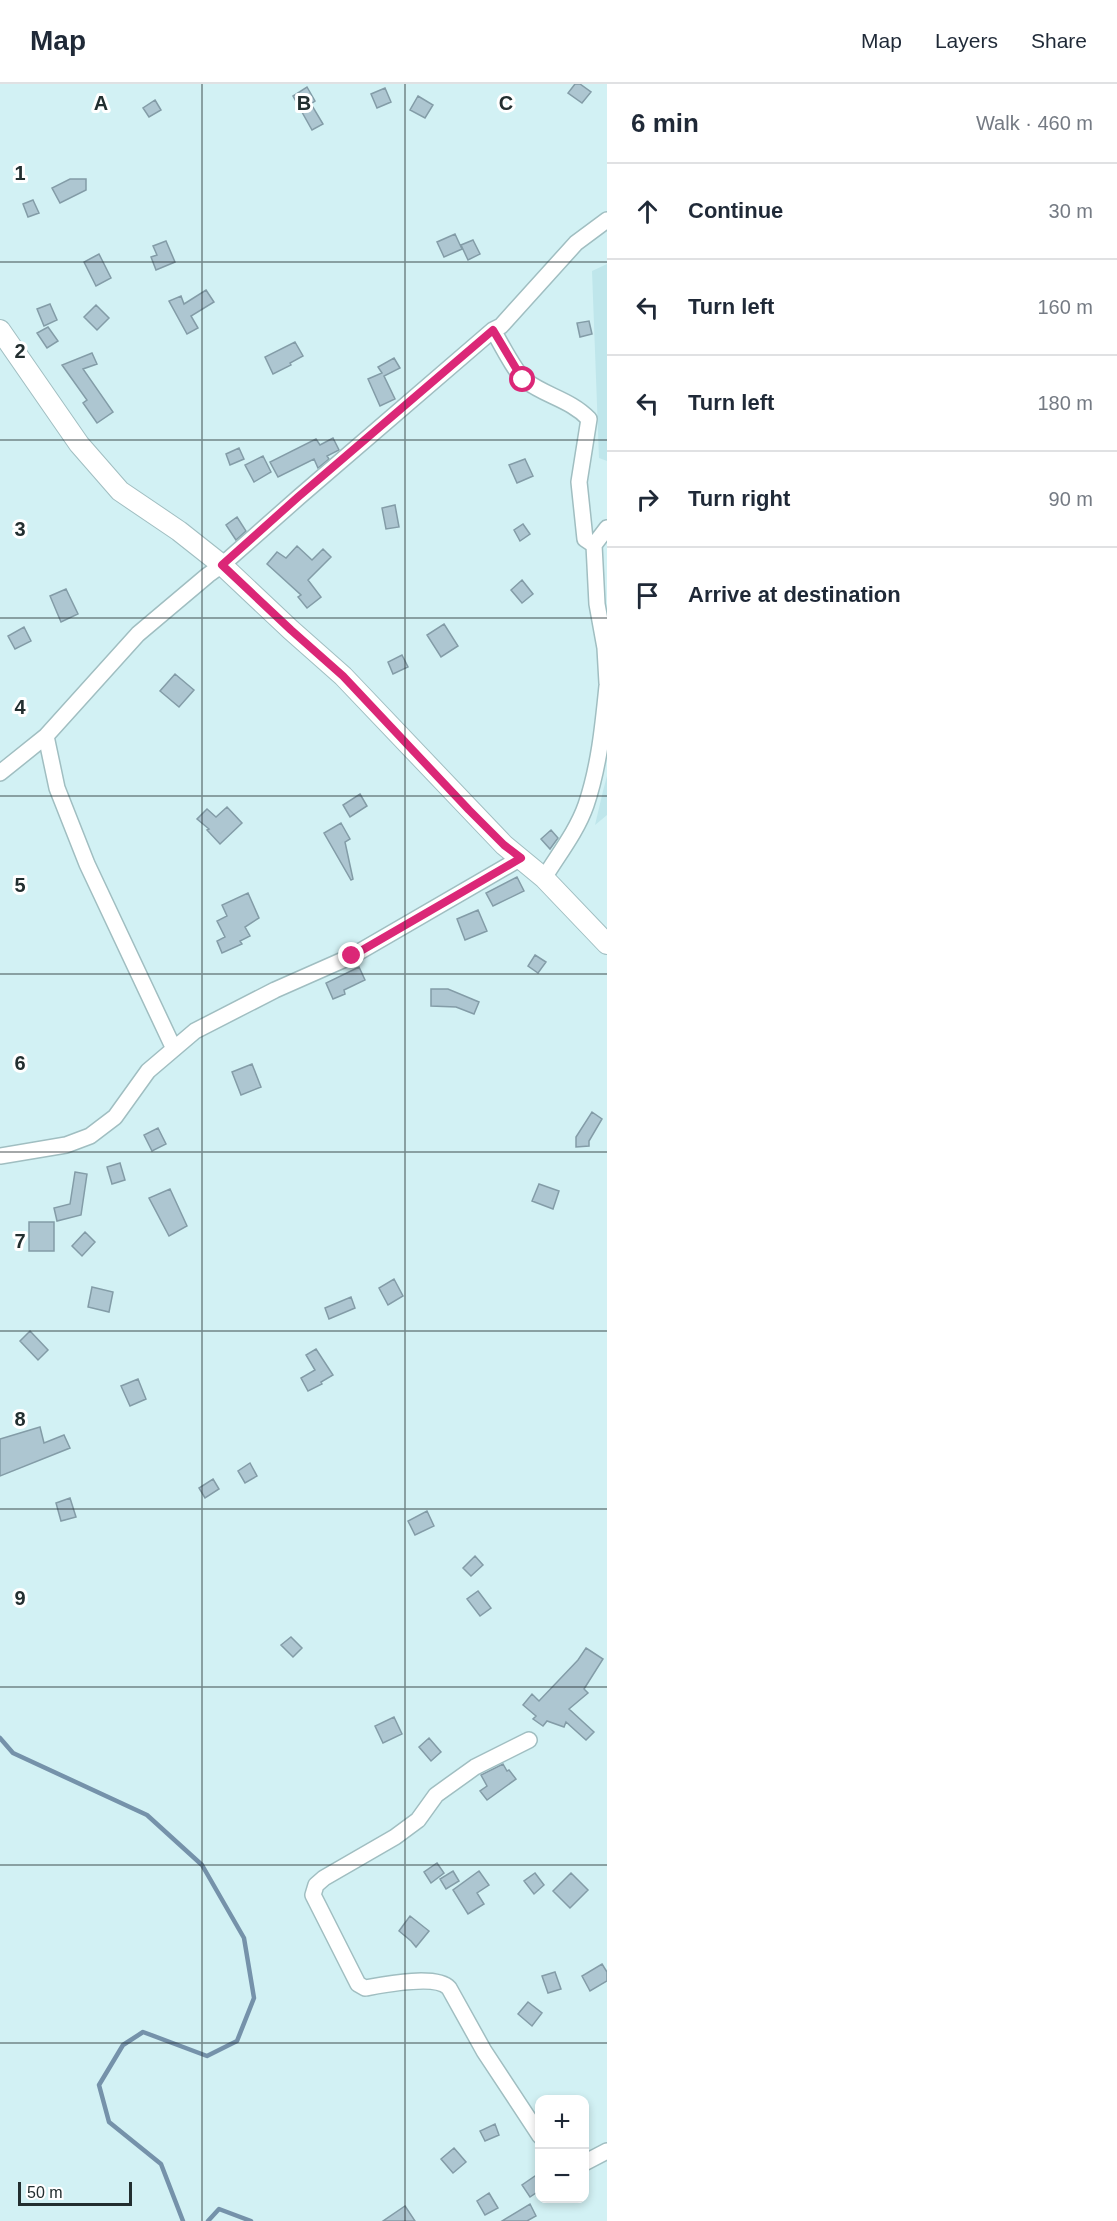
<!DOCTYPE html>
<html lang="en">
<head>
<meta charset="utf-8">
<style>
	body { margin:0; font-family:Arial,sans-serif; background:#f2f2f3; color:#1f2937 }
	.controls { position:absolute; right:18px; bottom:18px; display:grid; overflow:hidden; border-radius:12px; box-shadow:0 3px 9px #0003 }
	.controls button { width:54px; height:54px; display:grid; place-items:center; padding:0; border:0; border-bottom:2px solid #e0e1e3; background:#fff; color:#1f2937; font:30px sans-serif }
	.scale { position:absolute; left:18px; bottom:15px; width:114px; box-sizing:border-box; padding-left:6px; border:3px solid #222e2f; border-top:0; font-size:16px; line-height:21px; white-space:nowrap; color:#222e2f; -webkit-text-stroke:4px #fff; paint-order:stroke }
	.stop { position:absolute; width:18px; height:18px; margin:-14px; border:4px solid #db2777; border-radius:50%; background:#fff }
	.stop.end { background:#db2777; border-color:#fff; box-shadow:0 2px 6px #0008 }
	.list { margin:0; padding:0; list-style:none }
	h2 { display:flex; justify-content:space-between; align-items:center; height:78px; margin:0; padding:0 24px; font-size:26px }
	h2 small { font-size:20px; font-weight:400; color:#747a83 }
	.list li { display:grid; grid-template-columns:39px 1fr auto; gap:18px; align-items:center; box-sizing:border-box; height:96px; padding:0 24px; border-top:2px solid #e0e1e3 }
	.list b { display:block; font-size:22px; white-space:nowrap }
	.list em { font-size:20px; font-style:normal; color:#747a83 }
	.icon { flex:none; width:33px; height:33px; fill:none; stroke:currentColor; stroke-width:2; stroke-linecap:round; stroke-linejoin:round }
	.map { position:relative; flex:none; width:607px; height:2137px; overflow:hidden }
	header { display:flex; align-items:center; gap:36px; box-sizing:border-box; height:84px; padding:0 30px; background:#fff; border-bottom:2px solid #e0e1e3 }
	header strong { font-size:28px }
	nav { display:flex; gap:33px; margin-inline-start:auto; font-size:21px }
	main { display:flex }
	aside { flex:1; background:#fff }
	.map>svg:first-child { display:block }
	.built { fill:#bfe6eb }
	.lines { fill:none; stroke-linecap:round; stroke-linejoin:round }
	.stream { stroke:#7592aa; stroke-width:4.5 }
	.building { fill:#adc6d1; stroke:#839ca7; stroke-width:1.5 }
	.minor-casing { stroke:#a0bec1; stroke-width:18 }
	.tertiary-casing { stroke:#a0bec1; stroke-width:22 }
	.minor { stroke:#fff; stroke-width:15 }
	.tertiary { stroke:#fff; stroke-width:20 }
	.route { stroke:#db2777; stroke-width:8 }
	.grid { fill:none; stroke:#222e2f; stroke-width:1.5; stroke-opacity:0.55 }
	.grid-label { font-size:20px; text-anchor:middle; font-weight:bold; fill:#222e2f; stroke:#fff; stroke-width:6; stroke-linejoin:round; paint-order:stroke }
</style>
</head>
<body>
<header>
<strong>Map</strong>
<nav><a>Map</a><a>Layers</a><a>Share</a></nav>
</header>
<main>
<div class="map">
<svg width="607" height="2137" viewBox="0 0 607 2137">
	<rect width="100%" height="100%" fill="#d2f1f4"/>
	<!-- built -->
	<path class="built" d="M607 180V377L599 374 592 187Z
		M607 692V731L595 741 603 707Z"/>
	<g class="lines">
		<!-- stream -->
		<path class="stream" d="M0 1654 13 1669 147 1731 202 1781 244 1854 254 1914 237 1957 207 1972 143 1948 123 1961 99 2001 109 2038 161 2080 183 2137
			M208 2137 219 2125 251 2137"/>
	</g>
	<!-- building -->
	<path class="building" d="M575 0H580L591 8 582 19 568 9Z
		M307 3 315 17 311 20 323 40 312 46 293 12Z
		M385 4 391 18 377 24 371 10Z
		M418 12 433 21 425 34 410 26Z
		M155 16 161 26 149 33 143 24Z
		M70 95H86V106L60 119 52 104Z
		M33 116 39 129 28 133 23 120Z
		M455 150 462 165 444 173 437 158Z
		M473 156 480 170 468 176 461 161Z
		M166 157 175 178 156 186 151 173 157 171 153 162Z
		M99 170 111 194 96 202 84 178Z
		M206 206 214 218 191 232 198 244 187 250 169 217 181 212 184 220Z
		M50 220 57 236 44 242 37 225Z
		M96 221 109 234 97 246 84 233Z
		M589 237 592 250 580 253 577 239Z
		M48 243 58 257 47 264 37 249Z
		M295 258 303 272 290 279 291 281 273 290 265 273Z
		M92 269 97 280 83 285 113 328 97 339 83 319 87 316 62 281Z
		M394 274 400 284 384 292 395 315 380 322 368 295 382 289 378 283Z
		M333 354 339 366 327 372 329 375 318 384 314 375 278 393 270 378 316 355 320 361Z
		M239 364 244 375 230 381 226 370Z
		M263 372 271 388 254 398 245 381Z
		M525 375 533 392 517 399 509 381Z
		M395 421 399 443 386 445 382 424Z
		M237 433 246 447 236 456 226 441Z
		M523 440 530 450 520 457 514 446Z
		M297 462 312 476 323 465 331 473 308 496 321 513 307 524 298 513 301 511 267 480 277 468 286 474Z
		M522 496 533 510 522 519 511 506Z
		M66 505 78 530 61 538 50 512Z
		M444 540 458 562 441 573 427 551Z
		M24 543 31 557 15 565 8 552Z
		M402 571 408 583 393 590 388 578Z
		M175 590 194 606 179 623 160 607Z
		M360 710 367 722 350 733 343 721Z
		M227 723 242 739 220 760 207 746 209 745 197 735 207 725 216 733Z
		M341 739 350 755 345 758 353 795 351 796 324 749Z
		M551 746 558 754 550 765 541 755Z
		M517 793 524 807 493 822 486 809Z
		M248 809 259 834 245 843 250 852 240 857 242 860 222 869 217 857 225 853 217 837 227 832 222 821Z
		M478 826 487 847 465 856 457 835Z
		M535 871 546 878 538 889 528 882Z
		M359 883 365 896 344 906 345 910 333 915 326 899Z
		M431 905H448L479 918 474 930 456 923 431 922Z
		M252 980 261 1003 241 1011 232 988Z
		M592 1028 602 1035 589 1057V1062L576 1063V1053Z
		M158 1044 166 1060 152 1067 144 1051Z
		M120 1079 125 1096 112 1100 107 1083Z
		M75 1088 87 1090 81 1131 57 1137 54 1124 70 1120Z
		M539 1100 559 1107 553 1125 532 1117Z
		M170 1105 187 1142 169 1152 149 1114Z
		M29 1138H54V1167H29Z
		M85 1148 95 1158 82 1172 72 1162Z
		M394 1195 403 1212 388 1221 379 1204Z
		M92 1203 113 1208 109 1228 88 1223Z
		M351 1213 355 1224 329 1235 325 1224Z
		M30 1247 48 1266 38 1276 20 1257Z
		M316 1265 333 1291 321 1298 322 1300 308 1307 301 1294 315 1286 306 1271Z
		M138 1295 146 1315 130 1322 121 1302Z
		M40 1343 44 1359 64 1351 70 1364 0 1392V1355Z
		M250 1379 257 1392 245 1399 238 1387Z
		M213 1395 219 1405 205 1414 199 1404Z
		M70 1414 76 1433 61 1437 56 1419Z
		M427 1427 434 1442 415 1451 408 1437Z
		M475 1472 483 1481 471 1492 463 1484Z
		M478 1507 491 1524 480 1532 467 1515Z
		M291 1553 302 1564 293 1573 281 1561Z
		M586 1564 603 1575 584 1605 588 1609 569 1625 594 1648 586 1656 566 1638 564 1643 547 1637 543 1642 533 1635 536 1632 523 1621 532 1610 539 1617 578 1576Z
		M394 1633 402 1650 383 1659 375 1642Z
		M429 1654 441 1668 431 1677 419 1663Z
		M503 1680 507 1687 509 1686 516 1695 487 1716 480 1707 487 1702 481 1691Z
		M437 1779 444 1789 431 1799 424 1788Z
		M453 1787 459 1797 446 1805 440 1795Z
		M479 1787 489 1801 477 1809 484 1820 468 1830 453 1806Z
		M535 1789 544 1801 534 1810 524 1797Z
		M571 1789 588 1806 570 1824 553 1807Z
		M410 1832 429 1847 416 1863 411 1857 399 1847Z
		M602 1880 607 1888V1897L590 1907 582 1892Z
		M555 1888 561 1905 548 1909 542 1892Z
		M528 1918 542 1929 532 1942 518 1930Z
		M495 2040 499 2051 485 2057 480 2047Z
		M454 2064 466 2078 453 2089 441 2075Z
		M535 2092 540 2099V2106L530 2113 522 2101Z
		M489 2109 498 2124 485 2131 477 2117Z
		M530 2120 536 2132 527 2137H502Z
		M405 2122 415 2137H383Z"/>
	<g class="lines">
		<!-- minor casing -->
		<g class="minor-casing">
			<path id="minor" d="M493 246C500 258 516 290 526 297 546 312 571 316 589 335L579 398 585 455 594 461 597 520 605 564 607 599
				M594 461 607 444
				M46 652 57 704 87 780 174 965
				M0 689 46 652 138 550 208 491 222 481 299 413 493 246 501 242 576 159 607 136
				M544 794C558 771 577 747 586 721 599 683 603 642 607 602
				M0 1072 66 1061 90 1052 115 1033 148 987 195 947 275 906 352 872 521 774
				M529 1656 475 1683 436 1711 418 1736 395 1753 324 1794 316 1801 313 1811 358 1900 365 1904C382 1901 436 1890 449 1904L484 1967 540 2052
				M584 2079 607 2067"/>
		</g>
		<!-- tertiary casing -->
		<g class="tertiary-casing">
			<path id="tertiary" d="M0 246 79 360 120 407 179 447 222 481 291 546 343 592 504 761 544 794 607 860"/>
		</g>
		<!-- minor -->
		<use href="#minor" class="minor"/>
		<!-- tertiary -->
		<use href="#tertiary" class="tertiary"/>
	</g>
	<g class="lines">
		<!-- route -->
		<path class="route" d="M352 872 521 774 504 761 469 726 343 592 291 546 222 481 298 413 493 246 523 296"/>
	</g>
	<!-- grid -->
	<path class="grid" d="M202 0V2137M405 0V2137M0 178H607M0 356H607M0 534H607M0 712H607M0 890H607M0 1068H607M0 1247H607M0 1425H607M0 1603H607M0 1781H607M0 1959H607"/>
	<g class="grid-label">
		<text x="101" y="26">A</text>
		<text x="304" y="26">B</text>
		<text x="506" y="26">C</text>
		<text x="20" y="96">1</text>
		<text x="20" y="274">2</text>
		<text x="20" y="452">3</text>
		<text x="20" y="630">4</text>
		<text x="20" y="808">5</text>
		<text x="20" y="986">6</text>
		<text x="20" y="1164">7</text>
		<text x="20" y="1342">8</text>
		<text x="20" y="1521">9</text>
	</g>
</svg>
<div class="controls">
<button>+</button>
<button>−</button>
</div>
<div class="scale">50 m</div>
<div class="stop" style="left:523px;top:296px"></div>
<div class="stop end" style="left:352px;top:872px"></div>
</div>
<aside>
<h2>6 min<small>Walk · 460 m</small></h2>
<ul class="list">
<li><svg class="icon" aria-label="ahead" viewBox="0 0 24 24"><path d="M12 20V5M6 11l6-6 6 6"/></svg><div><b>Continue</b></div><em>30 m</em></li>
<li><svg class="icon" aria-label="left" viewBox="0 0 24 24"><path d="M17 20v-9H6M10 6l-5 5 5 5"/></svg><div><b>Turn left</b></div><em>160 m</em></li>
<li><svg class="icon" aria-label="left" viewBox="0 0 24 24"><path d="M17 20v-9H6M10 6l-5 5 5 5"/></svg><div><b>Turn left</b></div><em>180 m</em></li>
<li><svg class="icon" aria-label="right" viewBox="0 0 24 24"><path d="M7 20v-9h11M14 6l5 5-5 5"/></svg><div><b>Turn right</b></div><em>90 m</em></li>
<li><svg class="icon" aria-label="arrive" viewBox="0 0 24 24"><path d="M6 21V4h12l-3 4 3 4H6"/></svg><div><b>Arrive at destination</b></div></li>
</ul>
</aside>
</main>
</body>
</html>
